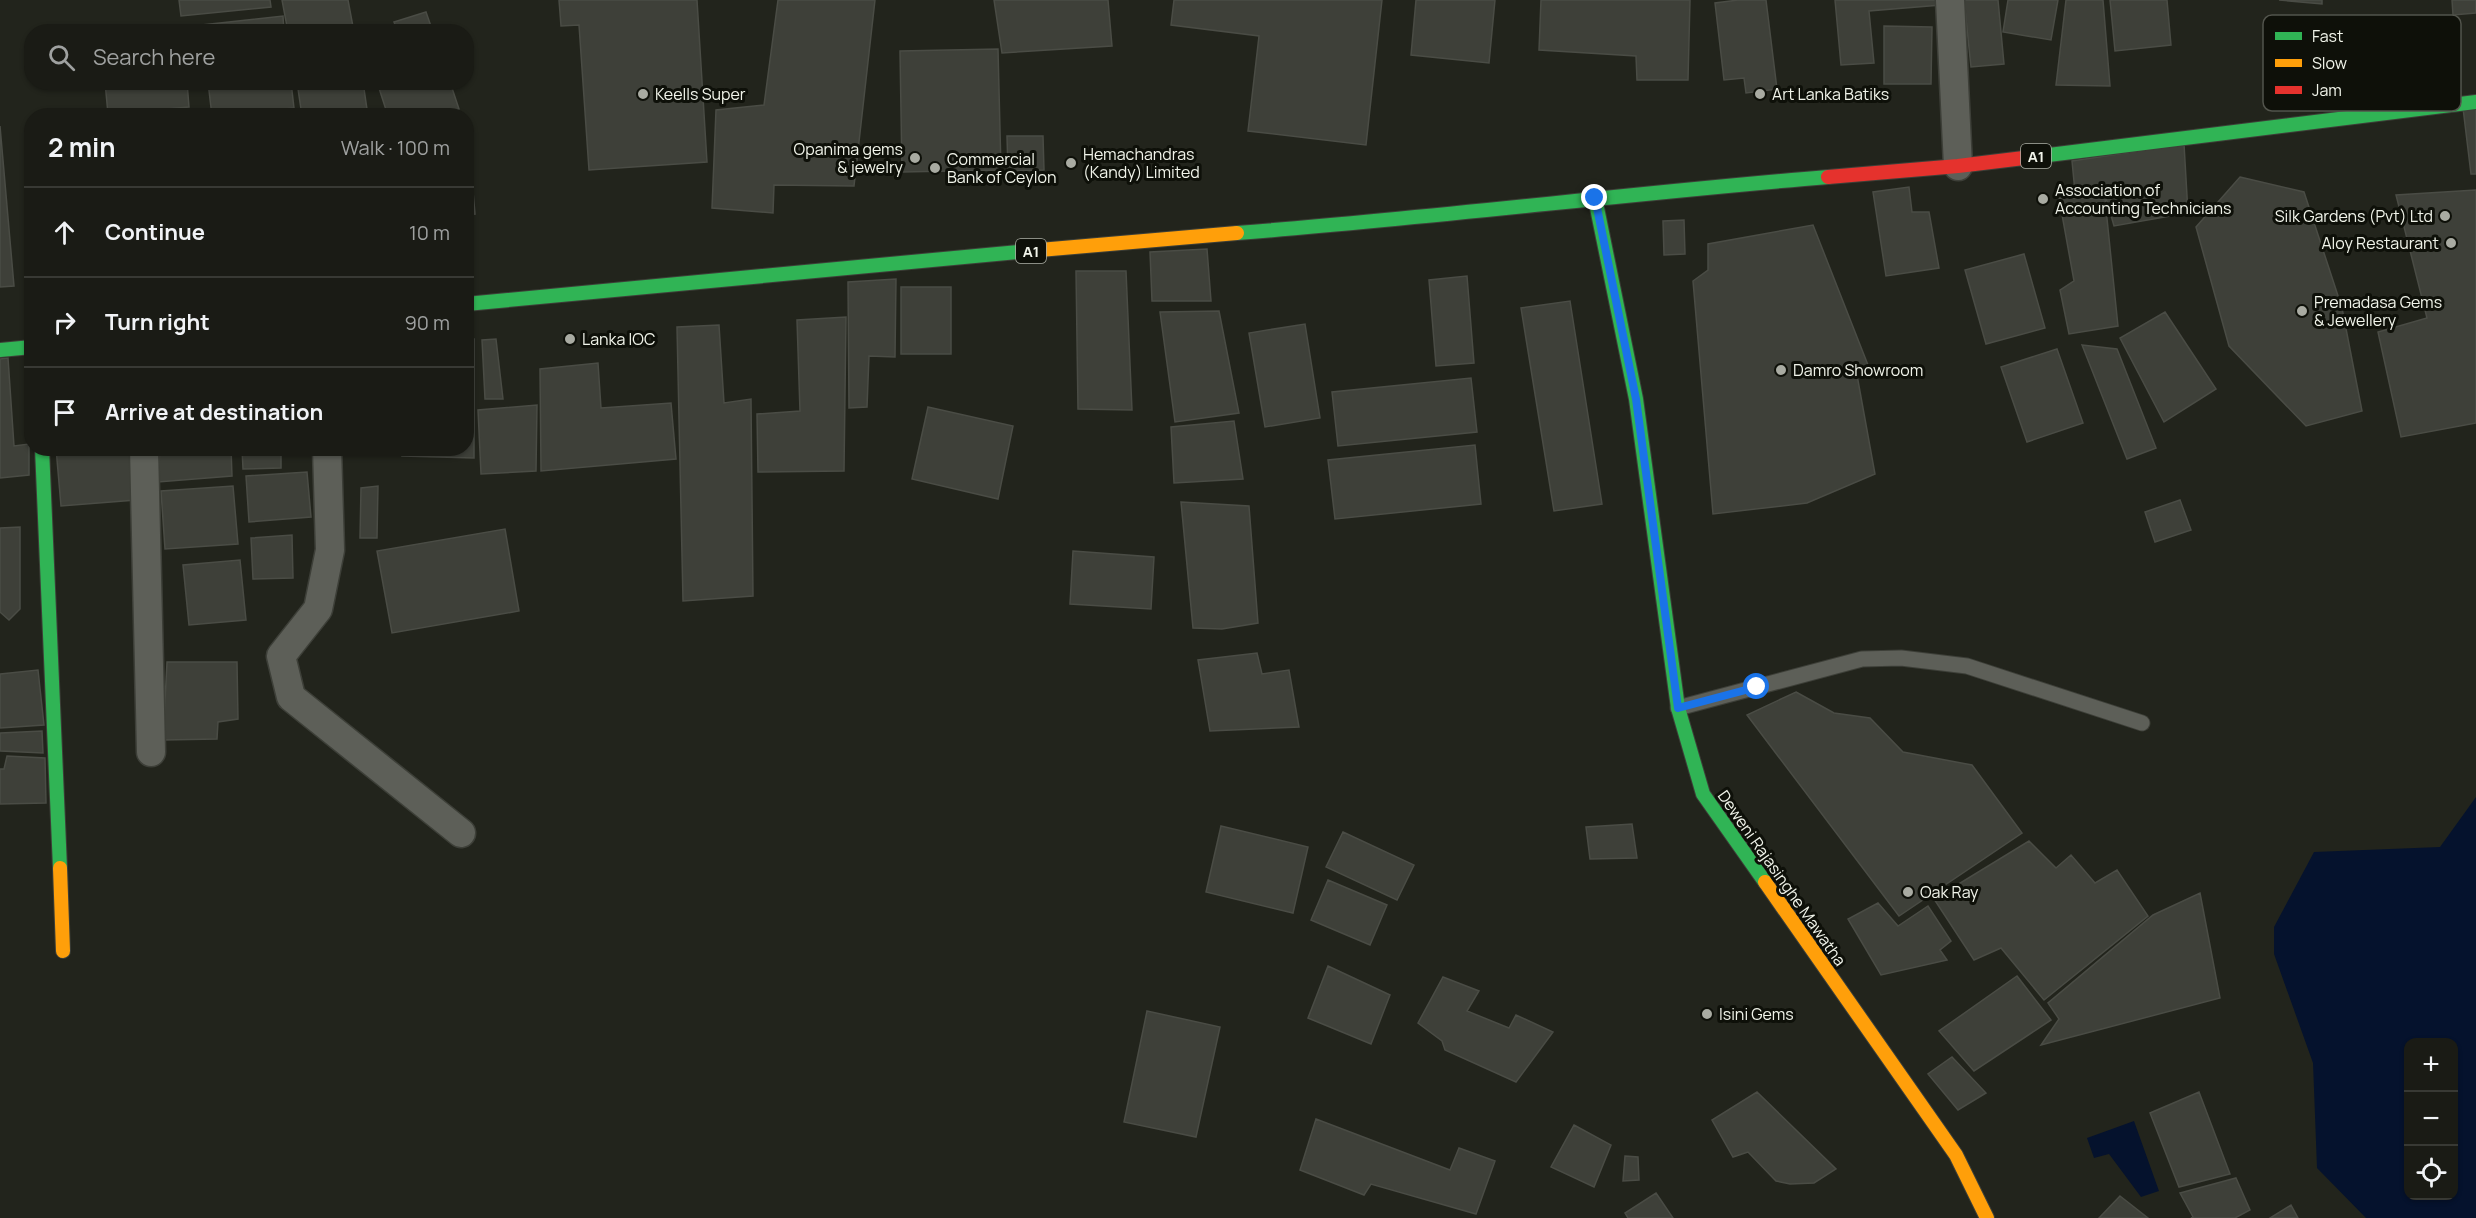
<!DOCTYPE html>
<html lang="en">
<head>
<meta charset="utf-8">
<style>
	body { margin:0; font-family:Manrope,sans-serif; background:#272822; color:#f1f3f6 }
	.controls { position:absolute; right:18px; bottom:18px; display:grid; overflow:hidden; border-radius:12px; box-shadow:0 2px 4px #0004 }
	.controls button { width:54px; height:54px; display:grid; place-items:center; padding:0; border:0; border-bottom:2px solid #383934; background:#1a1b15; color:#f1f3f6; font:30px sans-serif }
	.stop { position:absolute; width:18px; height:18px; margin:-14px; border:4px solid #1a73e8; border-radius:50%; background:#fff }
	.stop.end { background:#1a73e8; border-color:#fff; box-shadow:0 2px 6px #0008 }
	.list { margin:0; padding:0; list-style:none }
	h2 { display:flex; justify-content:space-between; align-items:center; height:78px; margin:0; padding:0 24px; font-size:26px }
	h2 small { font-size:20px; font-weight:400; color:#9fa1a0 }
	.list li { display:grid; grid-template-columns:39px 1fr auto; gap:18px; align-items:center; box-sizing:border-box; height:90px; padding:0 24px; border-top:2px solid #383934 }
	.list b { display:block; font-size:22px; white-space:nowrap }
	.list em { font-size:20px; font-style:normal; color:#9fa1a0 }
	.icon { flex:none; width:33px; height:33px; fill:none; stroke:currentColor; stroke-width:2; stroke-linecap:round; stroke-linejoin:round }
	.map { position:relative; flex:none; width:2476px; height:1218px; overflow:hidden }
	.search { position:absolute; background:#1a1b15; box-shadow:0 2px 4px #0004; left:24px; top:24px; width:450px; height:66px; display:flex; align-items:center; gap:15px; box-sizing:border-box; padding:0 21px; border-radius:24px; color:#9fa1a0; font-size:22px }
	.panel { position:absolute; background:#1a1b15; box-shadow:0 2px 4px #0004; left:24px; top:108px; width:450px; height:348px; border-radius:24px }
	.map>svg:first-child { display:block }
	.water { fill:#05122d; fill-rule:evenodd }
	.building { fill:#3e4039; stroke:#4a4c45; stroke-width:1.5 }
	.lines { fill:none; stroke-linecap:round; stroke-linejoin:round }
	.lane-casing { stroke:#3d3f38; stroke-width:17 }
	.street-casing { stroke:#3d3f38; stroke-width:31 }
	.fast-casing { stroke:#3d3f38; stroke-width:16 }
	.slow-casing { stroke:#3d3f38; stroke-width:16 }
	.jam-casing { stroke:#3d3f38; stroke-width:16 }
	.lane { stroke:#5d5f58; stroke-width:15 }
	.street { stroke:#5d5f58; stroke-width:28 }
	.fast { stroke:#30b455; stroke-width:14 }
	.slow { stroke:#ff9f0a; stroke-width:14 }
	.jam { stroke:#e5322d; stroke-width:14 }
	.route { stroke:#1a73e8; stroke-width:8 }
	.poi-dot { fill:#a9aba2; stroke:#0e1009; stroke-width:2 }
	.labels { text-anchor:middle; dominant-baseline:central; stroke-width:6; stroke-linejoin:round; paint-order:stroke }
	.shield { fill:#0e1009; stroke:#adb0a6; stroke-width:1.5 }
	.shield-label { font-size:15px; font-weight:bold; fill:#f1f4ea }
	.poi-label { font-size:16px; fill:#f1f4ea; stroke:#0e1009; text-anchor:start }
	.street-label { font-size:16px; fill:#f1f4ea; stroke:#0e1009 }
	.key { fill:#0e1009; stroke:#52544c; stroke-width:1.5 }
	.key-label { font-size:16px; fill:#f1f4ea }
</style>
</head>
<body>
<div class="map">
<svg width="2476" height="1218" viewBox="0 0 2476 1218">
	<rect width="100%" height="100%" fill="#22241c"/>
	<!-- water -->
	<path class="water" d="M2476 797V1218H2366L2317 1168 2313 1063 2274 954V927L2314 852 2440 847ZM2408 1042H2454V1196H2408Z
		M2134 1121 2159 1191 2141 1197 2109 1154 2094 1158 2087 1138Z"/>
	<!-- building -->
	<path class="building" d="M179 0H270L271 7 181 16Z
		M282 0H348L354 32H288Z
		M559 0H697L707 162 589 170 579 25 561 26Z
		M778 0H875L854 186 774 185 773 213 712 208 716 110 764 105Z
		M994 0H1108L1112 46 1002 53Z
		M1174 0H1382L1366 145 1248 131 1259 36 1171 25Z
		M1416 0H1495L1489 63 1411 55Z
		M1541 0H1690L1688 80H1637L1636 56 1539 50Z
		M1738 0H1766L1777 89 1746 93 1744 78 1724 80 1715 3Z
		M1835 0H1941V5L1869 11 1874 63 1841 65Z
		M1964 0H1998L2004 64 1971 67Z
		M2008 0H2058L2051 40 2003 32Z
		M2066 0H2103L2110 86 2056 85Z
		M2110 0H2167L2171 45 2115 51Z
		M2279 0H2322V4Z
		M2452 0H2476V13L2453 15Z
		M426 12 433 32H398L394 22Z
		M283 16 284 32H203L202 25Z
		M1884 26 1932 27 1931 84H1884Z
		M998 49 1001 170 902 172 900 51Z
		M105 82H187L189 107 108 114Z
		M208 82H291L294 108 212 116Z
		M297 82H363L368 116H302Z
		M377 82H450L459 109 438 116H388Z
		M2476 106V174H2471L2463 108Z
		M0 126 14 286 0 287Z
		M1007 136H1043L1044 170 1008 171Z
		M2184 144 2188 213 2114 226 2104 191 2075 192 2072 161Z
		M466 157H470L475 214 466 215Z
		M2240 177 2304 192 2342 308 2362 411 2306 426 2229 346 2196 227Z
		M1909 187 1912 212H1929L1939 268 1886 276 1873 192Z
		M2476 190V423L2401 437 2378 332 2427 318 2396 195Z
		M2059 198 2105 199 2118 326 2069 334 2060 290 2074 281Z
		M1684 220 1685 254 1664 255 1663 221Z
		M1813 225 1868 365 1857 375 1875 474 1807 503 1713 514 1693 281 1708 270V244Z
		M1207 249 1211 301H1152L1150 252Z
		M2024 254 2045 328 1986 344 1965 270Z
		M1076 271H1126L1132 410 1078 409Z
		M1467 276 1474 363 1436 366 1429 280Z
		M896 279 895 357 869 356 867 407 849 408 848 282Z
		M901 287H951V354H901Z
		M1570 301 1602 504 1554 511 1521 308Z
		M1219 311 1239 413 1175 422 1160 312Z
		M2165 312 2216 389 2164 422 2120 338Z
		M846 317 844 471 758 472 757 414 800 411 797 320Z
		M1305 324 1320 418 1265 427 1249 333Z
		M719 325 724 403 751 399 753 596 683 601 677 327Z
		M466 339H474V458L402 456 403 448H466Z
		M496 339 503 399H485L482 340Z
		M2082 345 2117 349 2156 448 2127 459Z
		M2057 349 2083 423 2027 442 2001 367Z
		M8 358 14 446 29 444V475L0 478V359Z
		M598 363 601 408 671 403 676 459 541 471 540 369Z
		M1471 378 1477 432 1338 446 1332 392Z
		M537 405 536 471 481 474 478 410Z
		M928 407 1013 426 998 499 912 479Z
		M1234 421 1243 479 1174 483 1171 427Z
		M1475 445 1481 504 1335 519 1328 460Z
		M56 448H132L136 500 61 506Z
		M160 448H231L232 476 158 482Z
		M242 448H281V468L243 469Z
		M307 472 311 517 249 522 246 476Z
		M233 486 238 544 165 549 161 491Z
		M378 486 377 538H360L361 488Z
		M2180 500 2191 530 2155 542 2145 512Z
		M1181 502 1249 506 1258 623 1222 629 1193 628Z
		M20 527V609L9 620 0 612V528Z
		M505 529 519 611 392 633 377 551Z
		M292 535 293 578 253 579 251 538Z
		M1073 551 1154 557 1151 609 1070 604Z
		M240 560 246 620 189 625 183 565Z
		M1257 653 1262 674 1289 670 1299 727 1210 731 1198 660Z
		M167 662H237L238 719 218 722 217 739 163 740Z
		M38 670 44 725 0 728V674Z
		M1796 692 1834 713 1870 718 1903 752 1972 765 2022 833 1899 916 1747 715Z
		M42 731 43 753 0 751V733Z
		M7 756 45 758 46 803 0 804V769H4Z
		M1632 824 1637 858 1590 859 1586 827Z
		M1221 826 1308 847 1293 913 1206 892Z
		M1343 832 1414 865 1397 900 1326 867Z
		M2029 841 2056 868 2071 855 2095 883 2117 870 2148 916 2044 1000 2001 948 1974 960 1934 899Z
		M1328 880 1387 905 1370 945 1311 920Z
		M2200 893 2220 998 2041 1045 2059 1019 2048 1003 2153 915Z
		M1878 903 1898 926 1928 906 1951 941 1940 950 1947 960 1881 975 1848 919Z
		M1328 966 1390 995 1371 1044 1308 1018Z
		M2017 976 2051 1020 1974 1071 1939 1031Z
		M1443 977 1479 991 1467 1011 1509 1028 1516 1015 1553 1032 1516 1082 1445 1050 1442 1041 1418 1023Z
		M1147 1011 1220 1027 1196 1137 1124 1122Z
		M1952 1057 1986 1093 1958 1110 1928 1074Z
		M1757 1092 1836 1169 1814 1183 1790 1184 1776 1181 1748 1152 1733 1157 1712 1120Z
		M2199 1092 2230 1174 2179 1187 2150 1113Z
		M1316 1119 1450 1170 1459 1148 1495 1161 1476 1214 1371 1184 1364 1195 1300 1170Z
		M1574 1125 1611 1145 1594 1187 1551 1167Z
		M1625 1156 1638 1157 1639 1180 1623 1181Z
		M2236 1178 2250 1210 2235 1218H2191L2193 1217 2180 1193Z
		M1656 1193 1673 1218H1628L1625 1213Z
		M2120 1196 2148 1218H2099Z
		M2291 1205 2298 1218H2270Z"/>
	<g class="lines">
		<!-- lane casing -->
		<g class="lane-casing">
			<path id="lane" d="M1678 708 1862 659 1901 658 1967 666 2142 723"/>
		</g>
		<!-- street casing -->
		<g class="street-casing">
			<path id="street" d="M1950 0 1958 166
				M144 448 151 752
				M327 448 330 550 318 609 281 656 291 697 461 833"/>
		</g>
		<!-- fast casing -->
		<g class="fast-casing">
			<path id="fast" d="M2032 157 2476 102
				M1595 198 1636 399 1678 708 1703 794 1765 882
				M1237 233C1435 218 1631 193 1828 177
				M466 304 1028 251
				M0 350 32 347
				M42 448 60 868"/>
		</g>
		<!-- slow casing -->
		<g class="slow-casing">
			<path id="slow" d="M1028 251 1237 233
				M60 868 63 951
				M1765 882 1956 1155 1987 1218"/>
		</g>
		<!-- jam casing -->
		<g class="jam-casing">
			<path id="jam" d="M1828 177 1958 166 2032 157"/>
		</g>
		<!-- lane -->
		<use href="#lane" class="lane"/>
		<!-- street -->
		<use href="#street" class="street"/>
		<!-- fast -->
		<use href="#fast" class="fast"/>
		<!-- slow -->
		<use href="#slow" class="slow"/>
		<!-- jam -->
		<use href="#jam" class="jam"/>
	</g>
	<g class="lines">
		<!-- route -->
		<path class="route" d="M1595 198 1636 399 1678 708 1757 687"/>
	</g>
	<!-- markers -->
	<g class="poi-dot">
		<circle cx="643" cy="94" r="6"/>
		<circle cx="1760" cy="94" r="6"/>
		<circle cx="915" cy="158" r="6"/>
		<circle cx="1071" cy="163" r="6"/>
		<circle cx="935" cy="168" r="6"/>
		<circle cx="2043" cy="199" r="6"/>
		<circle cx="2445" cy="216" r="6"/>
		<circle cx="2451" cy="243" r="6"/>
		<circle cx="2302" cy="311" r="6"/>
		<circle cx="570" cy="339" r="6"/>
		<circle cx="1781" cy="370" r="6"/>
		<circle cx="1908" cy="892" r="6"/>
		<circle cx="1707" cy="1014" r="6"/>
	</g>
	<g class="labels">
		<!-- shield labels -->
		<g class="shield">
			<rect x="2021" y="144" width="30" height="24" rx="4.5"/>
			<rect x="1016" y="239" width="30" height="24" rx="4.5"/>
		</g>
		<g class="shield-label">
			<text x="2036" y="156">A1</text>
			<text x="1031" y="251">A1</text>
		</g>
		<!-- poi labels -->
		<g class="poi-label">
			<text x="655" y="94">Keells Super</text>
			<text x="1772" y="94">Art Lanka Batiks</text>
			<text x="903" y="149" text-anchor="end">Opanima gems<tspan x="903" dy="18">&amp; jewelry</tspan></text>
			<text x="1083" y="154">Hemachandras<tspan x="1083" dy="18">(Kandy) Limited</tspan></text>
			<text x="947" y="159">Commercial<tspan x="947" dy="18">Bank of Ceylon</tspan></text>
			<text x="2055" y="190">Association of<tspan x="2055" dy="18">Accounting Technicians</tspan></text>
			<text x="2433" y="216" text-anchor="end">Silk Gardens (Pvt) Ltd</text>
			<text x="2439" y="243" text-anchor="end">Aloy Restaurant</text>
			<text x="2314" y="302">Premadasa Gems<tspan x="2314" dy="18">&amp; Jewellery</tspan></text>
			<text x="582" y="339">Lanka IOC</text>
			<text x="1793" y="370">Damro Showroom</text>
			<text x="1920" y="892">Oak Ray</text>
			<text x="1719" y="1014">Isini Gems</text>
		</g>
		<!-- street labels -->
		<g class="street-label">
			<text transform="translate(1782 878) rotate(55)">Deweni Rajasinghe Mawatha</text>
		</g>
	</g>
	<!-- legend -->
	<rect x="2263" y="15" width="198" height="96" rx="9" class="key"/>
	<rect x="2275" y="32" width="27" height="8" fill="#30b455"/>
	<rect x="2275" y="59" width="27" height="8" fill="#ff9f0a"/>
	<rect x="2275" y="86" width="27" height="8" fill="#e5322d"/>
	<g class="key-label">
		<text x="2312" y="42">Fast</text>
		<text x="2312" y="69">Slow</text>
		<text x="2312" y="96">Jam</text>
	</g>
</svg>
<div class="controls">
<button>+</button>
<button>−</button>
<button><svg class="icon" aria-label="locate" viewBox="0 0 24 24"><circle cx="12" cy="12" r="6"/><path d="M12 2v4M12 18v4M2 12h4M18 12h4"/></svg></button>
</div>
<div class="stop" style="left:1757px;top:687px"></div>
<div class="stop end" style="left:1595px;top:198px"></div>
<div class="search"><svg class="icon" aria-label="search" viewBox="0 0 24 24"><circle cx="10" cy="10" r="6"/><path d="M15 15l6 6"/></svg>Search here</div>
<section class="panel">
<h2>2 min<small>Walk · 100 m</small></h2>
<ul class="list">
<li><svg class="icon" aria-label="ahead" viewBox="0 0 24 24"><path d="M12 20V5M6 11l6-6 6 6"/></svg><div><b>Continue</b></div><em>10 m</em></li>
<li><svg class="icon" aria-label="right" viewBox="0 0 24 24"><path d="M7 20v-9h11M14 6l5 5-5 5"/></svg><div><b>Turn right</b></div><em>90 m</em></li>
<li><svg class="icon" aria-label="arrive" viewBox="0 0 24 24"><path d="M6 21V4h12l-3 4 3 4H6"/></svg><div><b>Arrive at destination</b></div></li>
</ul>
</section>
</div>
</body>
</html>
